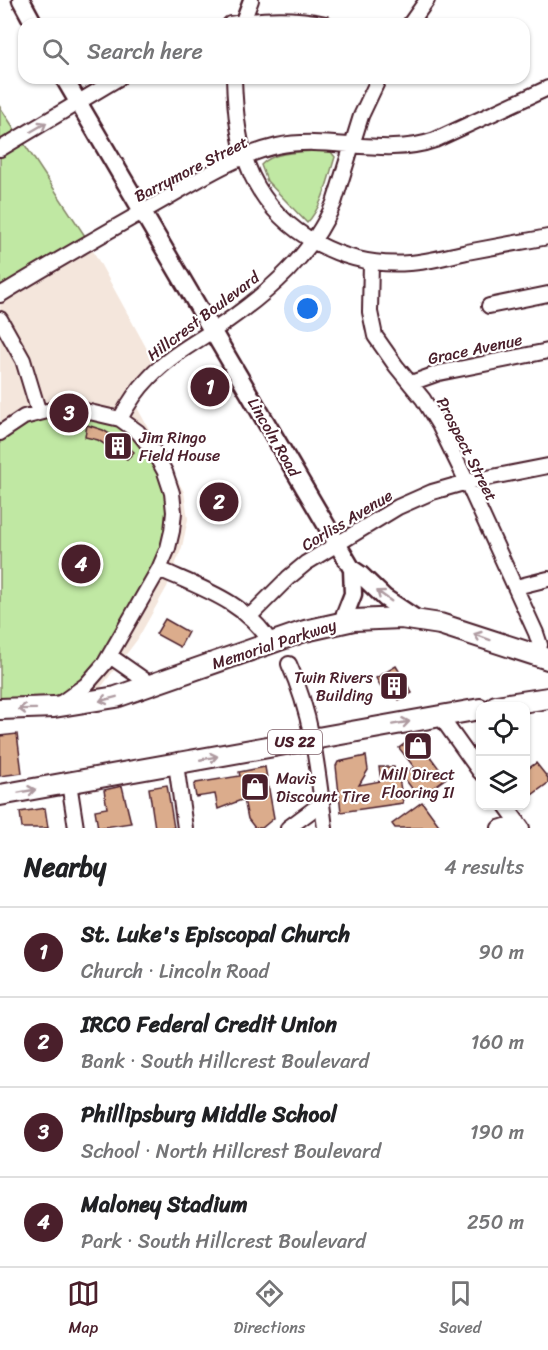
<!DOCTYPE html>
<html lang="en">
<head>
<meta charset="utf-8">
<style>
	body { margin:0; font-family:Sriracha,sans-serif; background:#f6f6f6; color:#202124 }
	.controls { position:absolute; right:18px; bottom:18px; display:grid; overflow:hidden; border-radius:12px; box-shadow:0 2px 4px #0004 }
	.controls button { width:54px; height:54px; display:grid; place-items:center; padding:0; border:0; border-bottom:2px solid #e0e0e0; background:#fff; color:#202124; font:30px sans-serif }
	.you { position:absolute; left:308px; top:309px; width:21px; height:21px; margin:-15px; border:4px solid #fff; border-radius:50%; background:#1a73e8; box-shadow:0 0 0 9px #1a73e833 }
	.badge { display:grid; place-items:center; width:39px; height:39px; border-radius:50%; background:#4a1f2b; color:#fff; font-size:20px; font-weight:700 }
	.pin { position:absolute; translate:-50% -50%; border:3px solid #fff; box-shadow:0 2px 6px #0006 }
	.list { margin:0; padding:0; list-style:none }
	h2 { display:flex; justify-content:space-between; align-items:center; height:78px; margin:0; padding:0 24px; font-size:26px }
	h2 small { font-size:20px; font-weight:400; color:#757577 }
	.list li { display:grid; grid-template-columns:39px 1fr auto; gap:18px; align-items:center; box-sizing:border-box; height:90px; padding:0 24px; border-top:2px solid #e0e0e0 }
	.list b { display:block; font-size:22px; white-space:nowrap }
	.list p { margin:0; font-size:20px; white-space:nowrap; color:#757577 }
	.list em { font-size:20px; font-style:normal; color:#757577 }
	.icon { flex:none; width:33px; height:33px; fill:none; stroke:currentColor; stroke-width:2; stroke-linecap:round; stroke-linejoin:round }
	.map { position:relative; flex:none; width:548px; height:828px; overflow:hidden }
	.search { position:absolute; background:#fff; box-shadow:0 2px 4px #0004; left:18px; right:18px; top:18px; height:66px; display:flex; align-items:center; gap:15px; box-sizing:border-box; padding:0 21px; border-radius:18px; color:#757577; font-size:22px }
	.sheet { height:438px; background:#fff }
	nav { display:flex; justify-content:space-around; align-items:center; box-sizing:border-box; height:84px; border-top:2px solid #e0e0e0; background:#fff; font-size:16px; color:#757577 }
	nav a { display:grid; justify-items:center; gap:3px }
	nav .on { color:#4a1f2b }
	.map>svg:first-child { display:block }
	.built { fill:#f4e6dc }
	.green { fill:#c0e8a3; stroke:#858467; stroke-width:1.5 }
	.building { fill:#dbac8c; stroke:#4a1f2b; stroke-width:1.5 }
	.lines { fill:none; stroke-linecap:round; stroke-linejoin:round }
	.minor-casing { stroke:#4a1f2b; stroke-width:18 }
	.major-casing { stroke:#4a1f2b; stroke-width:21 }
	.highway-casing { stroke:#4a1f2b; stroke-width:24 }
	.minor { stroke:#fff; stroke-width:14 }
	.major { stroke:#fff; stroke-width:16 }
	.highway { stroke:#fff; stroke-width:20 }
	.oneway { stroke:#ae9aa0 }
	.labels { text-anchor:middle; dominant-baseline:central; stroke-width:4.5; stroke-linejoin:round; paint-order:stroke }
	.shield { fill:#fff; stroke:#80626b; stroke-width:1.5 }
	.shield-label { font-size:15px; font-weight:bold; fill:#4a1f2b }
	.street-label { font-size:16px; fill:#4a1f2b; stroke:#fff }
	.poi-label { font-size:16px; fill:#4a1f2b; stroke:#fff; text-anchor:start }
</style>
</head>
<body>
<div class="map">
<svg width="548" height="828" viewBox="0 0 548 828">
	<rect width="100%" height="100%" fill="#fff"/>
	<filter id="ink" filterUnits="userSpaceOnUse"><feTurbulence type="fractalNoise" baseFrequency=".0167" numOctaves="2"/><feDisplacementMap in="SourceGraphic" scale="12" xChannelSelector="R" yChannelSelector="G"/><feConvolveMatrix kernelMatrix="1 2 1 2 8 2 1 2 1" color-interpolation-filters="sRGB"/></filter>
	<g filter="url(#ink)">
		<!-- built -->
		<path class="built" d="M0 107 85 236 153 360 136 385 135 404 184 492 188 519 182 547 167 587 137 640 99 690 0 702Z"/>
		<!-- green -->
		<path class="green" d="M0 107 85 236 0 286Z
			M316 151 331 152 335 157C328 179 323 206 307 223L267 181 261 165C273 152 299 152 316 151Z
			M39 413 120 419 165 472 171 539 110 656 71 696 0 709V433Z"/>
		<!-- building -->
		<path class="building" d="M87 425 103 430 123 442 134 452 127 459 98 440 85 437Z
			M165 619 188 632 180 647 156 634Z
			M396 666 412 693 399 700 396 695 388 699 376 678Z
			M17 734 22 773 0 776V736Z
			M415 736 446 778 419 798 402 775 414 767 399 748Z
			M366 756 368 770 359 785 381 781 379 767H394L396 780 399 778 403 803 341 812 336 766 338 762Z
			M536 763 548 778V783L525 800V771Z
			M265 767 274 818 262 828H255L248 819 244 799 218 809 215 794 196 797 194 786 196 783 240 776 239 772Z
			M167 785 174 828H155L149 788Z
			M122 786 131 823 98 828 95 810 107 808 104 790Z
			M422 802 441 828H395L392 824Z
			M45 808 48 828H22L20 812Z"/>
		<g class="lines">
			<!-- minor casing -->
			<g class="minor-casing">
				<path id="minor" d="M230 24C262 18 294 17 326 24
					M242 24 251 0
					M410 24 427 0
					M234 78C235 111 238 145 252 176 280 235 346 268 409 263 429 262 448 256 467 252 494 247 521 242 548 237
					M0 149 119 78
					M371 262 370 312 375 336 396 366 423 399 439 425 467 482 536 633 540 645 537 656
					M0 295C52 263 105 233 158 203 195 182 234 156 277 146 329 135 384 158 435 140L548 88
					M489 306 548 294
					M0 319 23 360 39 413
					M411 383 439 373 548 351
					M120 419C128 404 137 390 149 378 170 355 198 341 223 324 268 293 313 254 334 203L361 116 379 78
					M0 433 24 417 55 409 81 410 120 419 138 432 154 452 165 472 172 493 174 512 172 531 168 548 159 569 105 663 86 685 61 703
					M159 569C201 588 246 602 271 643
					M516 587 548 579
					M250 616 288 578 306 563 398 507 432 492 467 482 548 466
					M110 656 153 686
					M289 664C313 717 318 772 325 828
					M440 716 480 772
					M176 764 185 828
					M69 783 76 828
					M506 806 522 828
					M288 828 322 803
					M499 828 518 822"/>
			</g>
			<!-- major casing -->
			<g class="major-casing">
				<path id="major" d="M21 0 34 24
					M64 78 352 569 353 594 342 622
					M352 569 361 575 385 598 418 620"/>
			</g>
			<!-- highway casing -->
			<g class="highway-casing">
				<path id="highway" d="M496 706 548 698
					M0 709 54 707 116 697 305 631 354 620 401 618 440 624 548 659
					M0 795 480 709"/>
			</g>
			<!-- minor -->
			<use href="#minor" class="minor"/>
			<!-- major -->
			<use href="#major" class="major"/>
			<!-- highway -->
			<use href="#highway" class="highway"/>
		</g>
		<!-- one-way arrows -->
		<defs><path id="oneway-shaft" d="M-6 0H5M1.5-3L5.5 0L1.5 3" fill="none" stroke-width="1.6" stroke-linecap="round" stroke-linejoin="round" transform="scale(1.5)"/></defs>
		<g class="oneway">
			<use href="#oneway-shaft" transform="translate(39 127) rotate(-30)"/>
			<use href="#oneway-shaft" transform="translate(384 596) rotate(-144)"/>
			<use href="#oneway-shaft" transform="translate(482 637) rotate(-160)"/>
			<use href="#oneway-shaft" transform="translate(108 699) rotate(166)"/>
			<use href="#oneway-shaft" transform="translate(27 709) rotate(179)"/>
			<use href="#oneway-shaft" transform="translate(401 723) rotate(-10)"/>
			<use href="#oneway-shaft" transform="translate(209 758) rotate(-11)"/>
			<use href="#oneway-shaft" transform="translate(27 791) rotate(-10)"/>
		</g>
	</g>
	<!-- icons -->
	<defs>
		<g id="building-square" transform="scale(1.5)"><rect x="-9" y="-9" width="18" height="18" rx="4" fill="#4a1f2b" stroke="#fff"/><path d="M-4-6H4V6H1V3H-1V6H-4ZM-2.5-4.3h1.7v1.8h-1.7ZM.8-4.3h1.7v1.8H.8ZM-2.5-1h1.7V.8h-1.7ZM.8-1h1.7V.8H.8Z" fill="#fff"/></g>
		<g id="shop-square" transform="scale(1.5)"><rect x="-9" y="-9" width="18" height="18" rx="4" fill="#4a1f2b" stroke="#fff"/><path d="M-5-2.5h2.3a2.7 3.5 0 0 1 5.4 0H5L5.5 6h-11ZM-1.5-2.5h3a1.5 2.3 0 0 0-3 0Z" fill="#fff"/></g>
	</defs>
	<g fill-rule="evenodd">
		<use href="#building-square" x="118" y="446"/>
		<use href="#building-square" x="394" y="686"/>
		<use href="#shop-square" x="418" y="746"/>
		<use href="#shop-square" x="255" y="787"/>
	</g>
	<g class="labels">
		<!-- shield labels -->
		<rect class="shield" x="268" y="730" width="54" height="24" rx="4.5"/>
		<g class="shield-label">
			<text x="295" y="742">US 22</text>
		</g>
		<!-- street labels -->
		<g class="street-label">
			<text transform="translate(191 169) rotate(-27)">Barrymore Street</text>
			<text transform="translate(203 316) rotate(-37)">Hillcrest Boulevard</text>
			<text transform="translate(475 349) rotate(-12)">Grace Avenue</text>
			<text transform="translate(274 437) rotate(60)">Lincoln Road</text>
			<text transform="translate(467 449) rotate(63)">Prospect Street</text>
			<text transform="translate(347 520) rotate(-31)">Corliss Avenue</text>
			<text transform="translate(274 644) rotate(-18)">Memorial Parkway</text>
		</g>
		<!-- poi labels -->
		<g class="poi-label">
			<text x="139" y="437">Jim Ringo<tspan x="139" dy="18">Field House</tspan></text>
			<text x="373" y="677" text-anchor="end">Twin Rivers<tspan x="373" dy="18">Building</tspan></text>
			<text x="418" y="774" text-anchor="middle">Mill Direct<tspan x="418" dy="18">Flooring II</tspan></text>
			<text x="276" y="778">Mavis<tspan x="276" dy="18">Discount Tire</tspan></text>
		</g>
	</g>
</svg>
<div class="controls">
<button><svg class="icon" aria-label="locate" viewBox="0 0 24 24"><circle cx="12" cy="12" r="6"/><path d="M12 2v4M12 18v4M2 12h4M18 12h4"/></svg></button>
<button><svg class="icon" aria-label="layers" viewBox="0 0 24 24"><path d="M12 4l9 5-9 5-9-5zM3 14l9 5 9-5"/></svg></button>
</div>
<div class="you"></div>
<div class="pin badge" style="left:210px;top:387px">1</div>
<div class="pin badge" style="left:219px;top:502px">2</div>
<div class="pin badge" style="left:69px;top:413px">3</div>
<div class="pin badge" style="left:81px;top:564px">4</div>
<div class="search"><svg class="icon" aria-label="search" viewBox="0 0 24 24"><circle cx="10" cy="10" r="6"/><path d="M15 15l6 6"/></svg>Search here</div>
</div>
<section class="sheet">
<h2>Nearby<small>4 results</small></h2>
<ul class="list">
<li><span class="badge">1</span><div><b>St. Luke's Episcopal Church</b><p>Church · Lincoln Road</p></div><em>90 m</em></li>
<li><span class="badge">2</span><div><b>IRCO Federal Credit Union</b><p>Bank · South Hillcrest Boulevard</p></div><em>160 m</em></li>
<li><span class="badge">3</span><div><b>Phillipsburg Middle School</b><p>School · North Hillcrest Boulevard</p></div><em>190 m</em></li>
<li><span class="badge">4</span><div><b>Maloney Stadium</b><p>Park · South Hillcrest Boulevard</p></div><em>250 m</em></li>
</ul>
</section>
<nav>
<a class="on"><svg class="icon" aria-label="map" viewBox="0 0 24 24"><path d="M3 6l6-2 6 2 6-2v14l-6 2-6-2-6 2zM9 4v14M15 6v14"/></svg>Map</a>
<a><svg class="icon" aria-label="directions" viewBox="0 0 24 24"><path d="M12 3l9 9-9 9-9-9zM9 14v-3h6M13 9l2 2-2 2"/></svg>Directions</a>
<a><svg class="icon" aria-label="saved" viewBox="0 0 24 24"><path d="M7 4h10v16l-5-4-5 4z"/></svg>Saved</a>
</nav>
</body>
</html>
